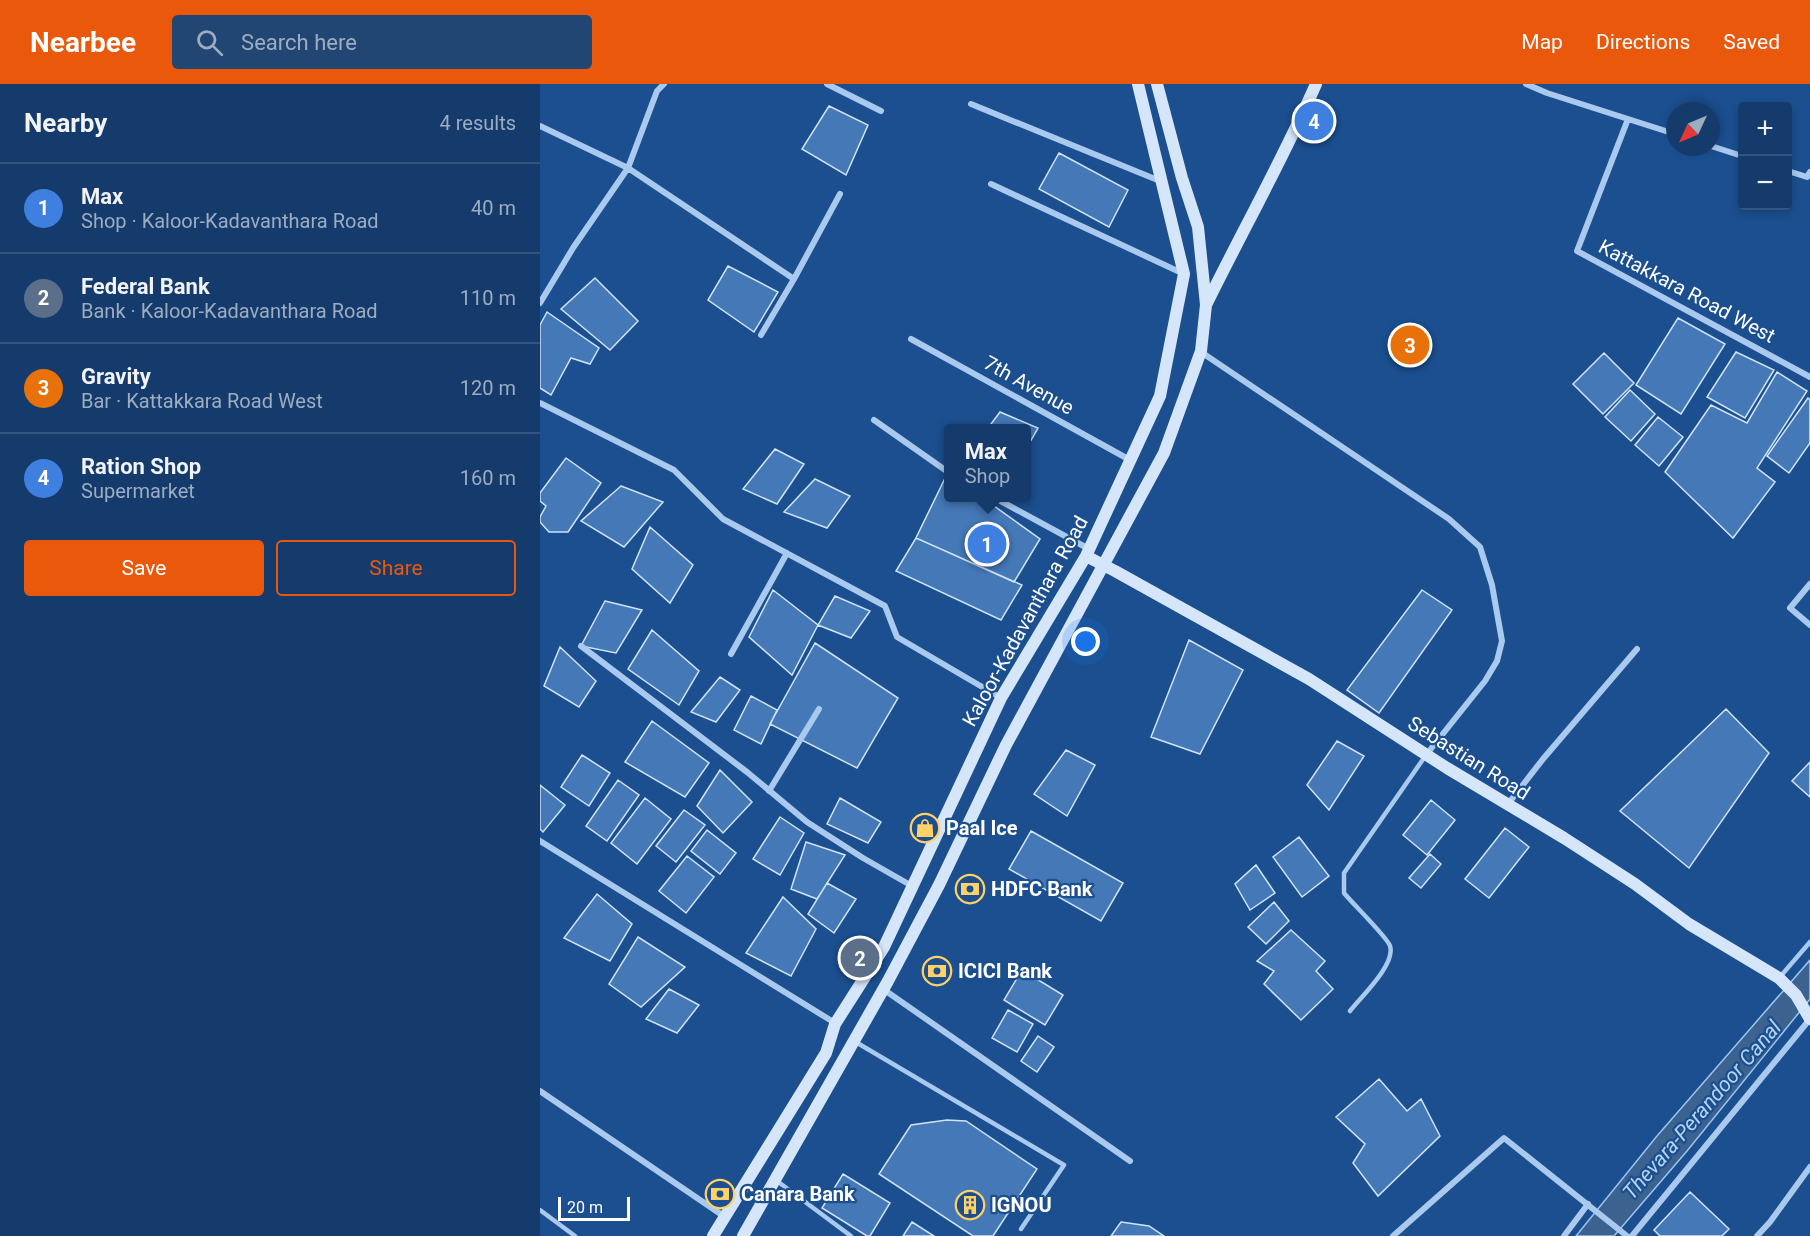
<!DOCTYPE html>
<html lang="en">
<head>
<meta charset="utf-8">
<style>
	body { margin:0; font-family:Roboto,sans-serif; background:#214673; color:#f1f3f6 }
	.controls { position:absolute; right:18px; top:18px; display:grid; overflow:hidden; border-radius:6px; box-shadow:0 3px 9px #0003 }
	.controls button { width:54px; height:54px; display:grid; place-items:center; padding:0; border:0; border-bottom:2px solid #33557e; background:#143b6b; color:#f1f3f6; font:30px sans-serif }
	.compass { position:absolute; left:1126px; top:18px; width:54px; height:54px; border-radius:50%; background:#143b6b; box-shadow:0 3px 9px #0003; rotate:226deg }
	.scale { position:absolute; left:18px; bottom:15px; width:72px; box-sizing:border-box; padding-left:6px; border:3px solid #fff; border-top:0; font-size:16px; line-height:21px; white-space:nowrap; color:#fff; -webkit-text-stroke:4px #1b4f8f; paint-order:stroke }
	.you { position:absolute; left:546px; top:558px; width:21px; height:21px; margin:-15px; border:4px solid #fff; border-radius:50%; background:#1a73e8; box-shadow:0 0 0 9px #1a73e833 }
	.badge { display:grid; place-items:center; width:39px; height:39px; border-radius:50%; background:#ea580c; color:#fff; font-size:20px; font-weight:700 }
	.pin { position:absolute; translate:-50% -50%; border:3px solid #fff; box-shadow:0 2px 6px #0006 }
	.popup { position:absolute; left:404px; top:340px; width:87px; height:78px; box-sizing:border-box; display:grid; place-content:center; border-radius:6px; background:#143b6b; filter:drop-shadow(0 2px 4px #0005); font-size:20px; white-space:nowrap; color:#9dadc1 }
	.popup b { font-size:22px; color:#f1f3f6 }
	.popup::after { content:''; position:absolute; left:50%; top:100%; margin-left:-12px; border:12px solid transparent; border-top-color:#143b6b }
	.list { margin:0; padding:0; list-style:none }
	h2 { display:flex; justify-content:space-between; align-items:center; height:78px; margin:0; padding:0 24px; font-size:26px }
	h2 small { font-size:20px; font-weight:400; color:#9dadc1 }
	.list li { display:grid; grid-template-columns:39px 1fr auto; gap:18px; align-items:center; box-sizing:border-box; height:90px; padding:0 24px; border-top:2px solid #33557e }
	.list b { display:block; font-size:22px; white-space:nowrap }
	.list p { margin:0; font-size:20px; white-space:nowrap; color:#9dadc1 }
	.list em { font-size:20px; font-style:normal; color:#9dadc1 }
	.actions { display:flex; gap:12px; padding:18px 24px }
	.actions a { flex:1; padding:14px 0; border:2px solid #ea580c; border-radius:6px; text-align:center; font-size:21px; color:#ea580c }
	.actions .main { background:#ea580c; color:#fff }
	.icon { flex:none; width:33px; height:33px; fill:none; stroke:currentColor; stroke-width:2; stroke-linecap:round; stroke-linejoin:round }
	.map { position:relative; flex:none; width:1270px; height:1152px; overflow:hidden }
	header { display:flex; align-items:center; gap:36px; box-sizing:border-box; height:84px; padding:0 30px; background:#ea580c; color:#fff }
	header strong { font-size:28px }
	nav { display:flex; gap:33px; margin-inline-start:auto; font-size:21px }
	.search { width:420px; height:54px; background:#214673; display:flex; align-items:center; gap:15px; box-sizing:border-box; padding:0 21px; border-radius:6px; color:#9dadc1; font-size:22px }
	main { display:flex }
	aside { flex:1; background:#143b6b }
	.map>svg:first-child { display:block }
	.water { fill:#3c6290; stroke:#9cc4f0; stroke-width:1.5 }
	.building { fill:#4478b7; stroke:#cfe3fa; stroke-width:1.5 }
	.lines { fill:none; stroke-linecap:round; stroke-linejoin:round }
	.lane { stroke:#a9c9ee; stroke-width:4.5 }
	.street { stroke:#a9c9ee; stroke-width:6 }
	.secondary { stroke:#d6e6fa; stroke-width:12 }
	.labels { text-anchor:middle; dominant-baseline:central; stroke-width:4.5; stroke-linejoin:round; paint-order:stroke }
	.street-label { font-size:20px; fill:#fff; stroke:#1b4f8f }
	.poi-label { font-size:20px; font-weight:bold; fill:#fff; stroke:#1b4f8f; text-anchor:start }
	.water-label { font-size:21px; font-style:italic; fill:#b5d3f5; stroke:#1b4f8f }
</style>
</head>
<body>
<header>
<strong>Nearbee</strong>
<div class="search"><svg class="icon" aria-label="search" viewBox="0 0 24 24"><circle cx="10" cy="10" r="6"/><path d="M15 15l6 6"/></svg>Search here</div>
<nav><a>Map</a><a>Directions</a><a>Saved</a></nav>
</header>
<main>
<aside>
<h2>Nearby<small>4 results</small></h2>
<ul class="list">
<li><span class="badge" style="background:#3f7fe0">1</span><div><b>Max</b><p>Shop · Kaloor-Kadavanthara Road</p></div><em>40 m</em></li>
<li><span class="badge" style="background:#5c6f8a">2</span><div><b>Federal Bank</b><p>Bank · Kaloor-Kadavanthara Road</p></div><em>110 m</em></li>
<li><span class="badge" style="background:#e8710a">3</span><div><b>Gravity</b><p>Bar · Kattakkara Road West</p></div><em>120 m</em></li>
<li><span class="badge" style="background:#3f7fe0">4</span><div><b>Ration Shop</b><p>Supermarket</p></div><em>160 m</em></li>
</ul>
<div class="actions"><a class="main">Save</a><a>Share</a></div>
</aside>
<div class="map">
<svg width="1270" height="1152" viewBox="0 0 1270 1152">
	<rect width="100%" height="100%" fill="#1b4f8f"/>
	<!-- water -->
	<path class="water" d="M1270 876V915L1147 1067 1074 1152H1036L1117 1052Z"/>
	<!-- building -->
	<path class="building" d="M289 22 328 41 306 91 262 65Z
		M519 69 588 106 569 143 499 105Z
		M188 182 238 208 214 248 168 216Z
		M55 194 98 237 70 266 21 225Z
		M7 228 59 264 50 280 31 274 11 311 0 304V241Z
		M1138 234 1185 260 1141 330 1096 301Z
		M1196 268 1234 286 1205 334 1167 313Z
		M1064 269 1094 299 1063 330 1033 300Z
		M1237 288 1267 307 1217 384 1235 398 1193 454 1125 388 1171 321 1207 339Z
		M1090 306 1115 330 1091 357 1065 333Z
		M1268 314 1270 316V359L1249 389 1227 372Z
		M460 328 498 344 486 365V344H448Z
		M1118 333 1143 353 1119 382 1095 361Z
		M235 365 264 380 237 420 203 405Z
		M26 374 61 399 28 448H9L0 438V433L6 422 0 417V409Z
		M408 388V414H443L500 455 474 498 376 454Z
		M275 395 310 412 287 444 244 428Z
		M81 402 123 418 84 463 41 437Z
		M110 443 153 481 130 519 92 485Z
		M376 454 482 501 461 536 356 487Z
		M233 506 278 541 252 591 209 553Z
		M882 506 912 526 839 629 807 606Z
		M295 512 330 527 311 554 278 541Z
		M65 517 102 526 76 569 41 562Z
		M112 546 159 587 139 621 88 585Z
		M649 556 703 586 660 670 611 653Z
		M275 559 358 614 317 684 230 640Z
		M20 563 56 597 39 623 4 602Z
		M180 593 200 606 176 638 151 628Z
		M211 612 237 626 221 660 194 646Z
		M1186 625 1229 669 1149 784 1080 727Z
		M112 637 169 679 145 713 85 678Z
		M797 657 824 672 789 726 767 701Z
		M526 666 555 681 527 732 494 710Z
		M42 671 70 689 49 722 21 703Z
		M1270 678V713L1252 697Z
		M180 686 212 718 183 749 157 722Z
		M78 696 99 711 67 757 46 742Z
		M0 701 25 721 3 748 0 745Z
		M105 714 131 735 97 780 71 759Z
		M300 714 341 738 328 759 287 740Z
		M891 716 915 736 887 771 863 751Z
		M144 726 165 741 136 778 116 762Z
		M240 733 264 749 240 791 213 775Z
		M965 744 989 763 949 814 925 795Z
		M167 746 196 769 180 790 151 767Z
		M491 747 583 799 561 837 469 785Z
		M759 753 789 792 762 813 733 773Z
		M266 758 305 771 277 815 251 805Z
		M890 770 901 780 881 804 869 794Z
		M147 772 174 793 146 829 119 807Z
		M716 781 735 809 710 826 695 800Z
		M287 799 316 815 294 849 268 830Z
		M57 810 92 840 70 877 24 854Z
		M243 813 276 845 251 892 206 869Z
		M734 818 749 837 726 860 708 843Z
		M751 846 785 877 776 887 793 905 761 936 724 900 734 887 717 877Z
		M98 853 145 883 101 923 69 900Z
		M482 886 523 911 505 941 464 916Z
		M129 905 159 921 137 949 106 935Z
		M468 926 493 940 477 968 452 954Z
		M498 952 514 963 497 988 481 977Z
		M839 995 867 1027 881 1015 900 1052 838 1112 813 1079 825 1060 796 1033Z
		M407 1036 426 1037 497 1085 453 1152H433L339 1090 371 1041Z
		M303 1090 350 1119 330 1152H327L282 1124Z
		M1150 1108 1189 1145 1182 1152H1120L1114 1146Z
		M372 1138 394 1152H363Z
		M581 1138 609 1142 624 1152H571Z"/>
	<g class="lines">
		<!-- lane -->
		<path class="lane" d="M1239 894 1270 858
			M810 927C821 913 856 880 850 862 848 854 812 819 804 809V789L886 671
			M314 957 524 1081 481 1145
			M237 1097 311 1152
			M0 1126 35 1152"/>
		<!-- street -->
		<path class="street" d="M287 0 341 27
			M986 0 1007 9 1088 35 1037 167 1270 293
			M431 20 620 97
			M1088 35 1135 50
			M0 42 88 84 254 195 221 251
			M1171 62 1202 72
			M1248 87 1267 93 1270 88
			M451 100 644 190
			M254 195 300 110
			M0 219 33 164 88 84 117 7 124 0
			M371 255 590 376
			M661 268 909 435 940 463 952 501 962 557 957 577 945 597 886 671
			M0 319 134 386 183 435 345 522 357 553 461 614
			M334 336 408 388
			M455 414 549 465
			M1270 500 1250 524 1270 541
			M41 562 207 688 267 738 323 774 372 802
			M191 570 247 469
			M229 707 279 625
			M968 720 1003 675 1097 565
			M0 757 295 939
			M343 905 590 1077
			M0 1007 185 1133
			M853 1152 964 1054 1087 1152
			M1024 1152 1048 1120
			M1092 1152 1270 935
			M1217 1152 1230 1138 1270 1083"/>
		<!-- secondary -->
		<path class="secondary" d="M667 219C703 146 743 75 776 0
			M546 472 575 487 769 595 907 684 1024 754 1095 800 1149 840 1239 894 1256 911 1270 935
			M173 1152 286 969 295 940 344 863 461 614 546 472 620 312 644 190 598 0
			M203 1152 348 897 399 801 466 661 624 369 661 267 666 221 658 143 642 94 617 0"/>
	</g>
	<!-- icons -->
	<defs>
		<g id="shop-ring" transform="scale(1.5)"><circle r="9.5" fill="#1b4f8f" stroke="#ffd166" stroke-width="1.5"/><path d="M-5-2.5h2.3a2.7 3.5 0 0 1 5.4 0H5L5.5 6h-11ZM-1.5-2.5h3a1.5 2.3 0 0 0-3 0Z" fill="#ffd166"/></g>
		<g id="bank-ring" transform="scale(1.5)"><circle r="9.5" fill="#1b4f8f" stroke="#ffd166" stroke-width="1.5"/><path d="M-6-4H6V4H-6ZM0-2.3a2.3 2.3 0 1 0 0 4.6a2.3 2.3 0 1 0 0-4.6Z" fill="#ffd166"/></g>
		<g id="building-ring" transform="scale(1.5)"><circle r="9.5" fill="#1b4f8f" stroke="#ffd166" stroke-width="1.5"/><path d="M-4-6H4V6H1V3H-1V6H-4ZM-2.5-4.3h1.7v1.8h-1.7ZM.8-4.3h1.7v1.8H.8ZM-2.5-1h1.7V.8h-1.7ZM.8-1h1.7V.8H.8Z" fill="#ffd166"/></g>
	</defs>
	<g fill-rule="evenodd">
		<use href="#shop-ring" x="385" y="744"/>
		<use href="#bank-ring" x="430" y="805"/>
		<use href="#bank-ring" x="397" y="887"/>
		<use href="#bank-ring" x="180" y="1110"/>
		<use href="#building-ring" x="430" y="1121"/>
	</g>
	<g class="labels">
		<!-- street labels -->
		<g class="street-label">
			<text transform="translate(1147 207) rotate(28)">Kattakkara Road West</text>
			<text transform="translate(489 301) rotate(29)">7th Avenue</text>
			<text transform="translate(485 537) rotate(-61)">Kaloor-Kadavanthara Road</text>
			<text transform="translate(929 674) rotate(32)">Sebastian Road</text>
		</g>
		<!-- poi labels -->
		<g class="poi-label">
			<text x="406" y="744">Paal Ice</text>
			<text x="451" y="805">HDFC Bank</text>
			<text x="418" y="887">ICICI Bank</text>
			<text x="201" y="1110">Canara Bank</text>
			<text x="451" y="1121">IGNOU</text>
		</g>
		<!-- water labels -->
		<g class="water-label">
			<text transform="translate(1162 1026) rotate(-49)">Thevara-Perandoor Canal</text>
		</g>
	</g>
</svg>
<div class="controls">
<button>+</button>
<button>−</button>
</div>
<svg class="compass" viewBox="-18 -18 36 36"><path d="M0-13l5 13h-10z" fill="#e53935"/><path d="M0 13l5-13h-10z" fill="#9dadc1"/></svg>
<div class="scale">20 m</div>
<div class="you"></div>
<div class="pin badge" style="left:447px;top:460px;background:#3f7fe0">1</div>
<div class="popup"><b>Max</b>Shop</div>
<div class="pin badge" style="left:320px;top:874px;background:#5c6f8a">2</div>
<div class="pin badge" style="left:870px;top:261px;background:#e8710a">3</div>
<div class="pin badge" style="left:774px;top:37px;background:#3f7fe0">4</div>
</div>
</main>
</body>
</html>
